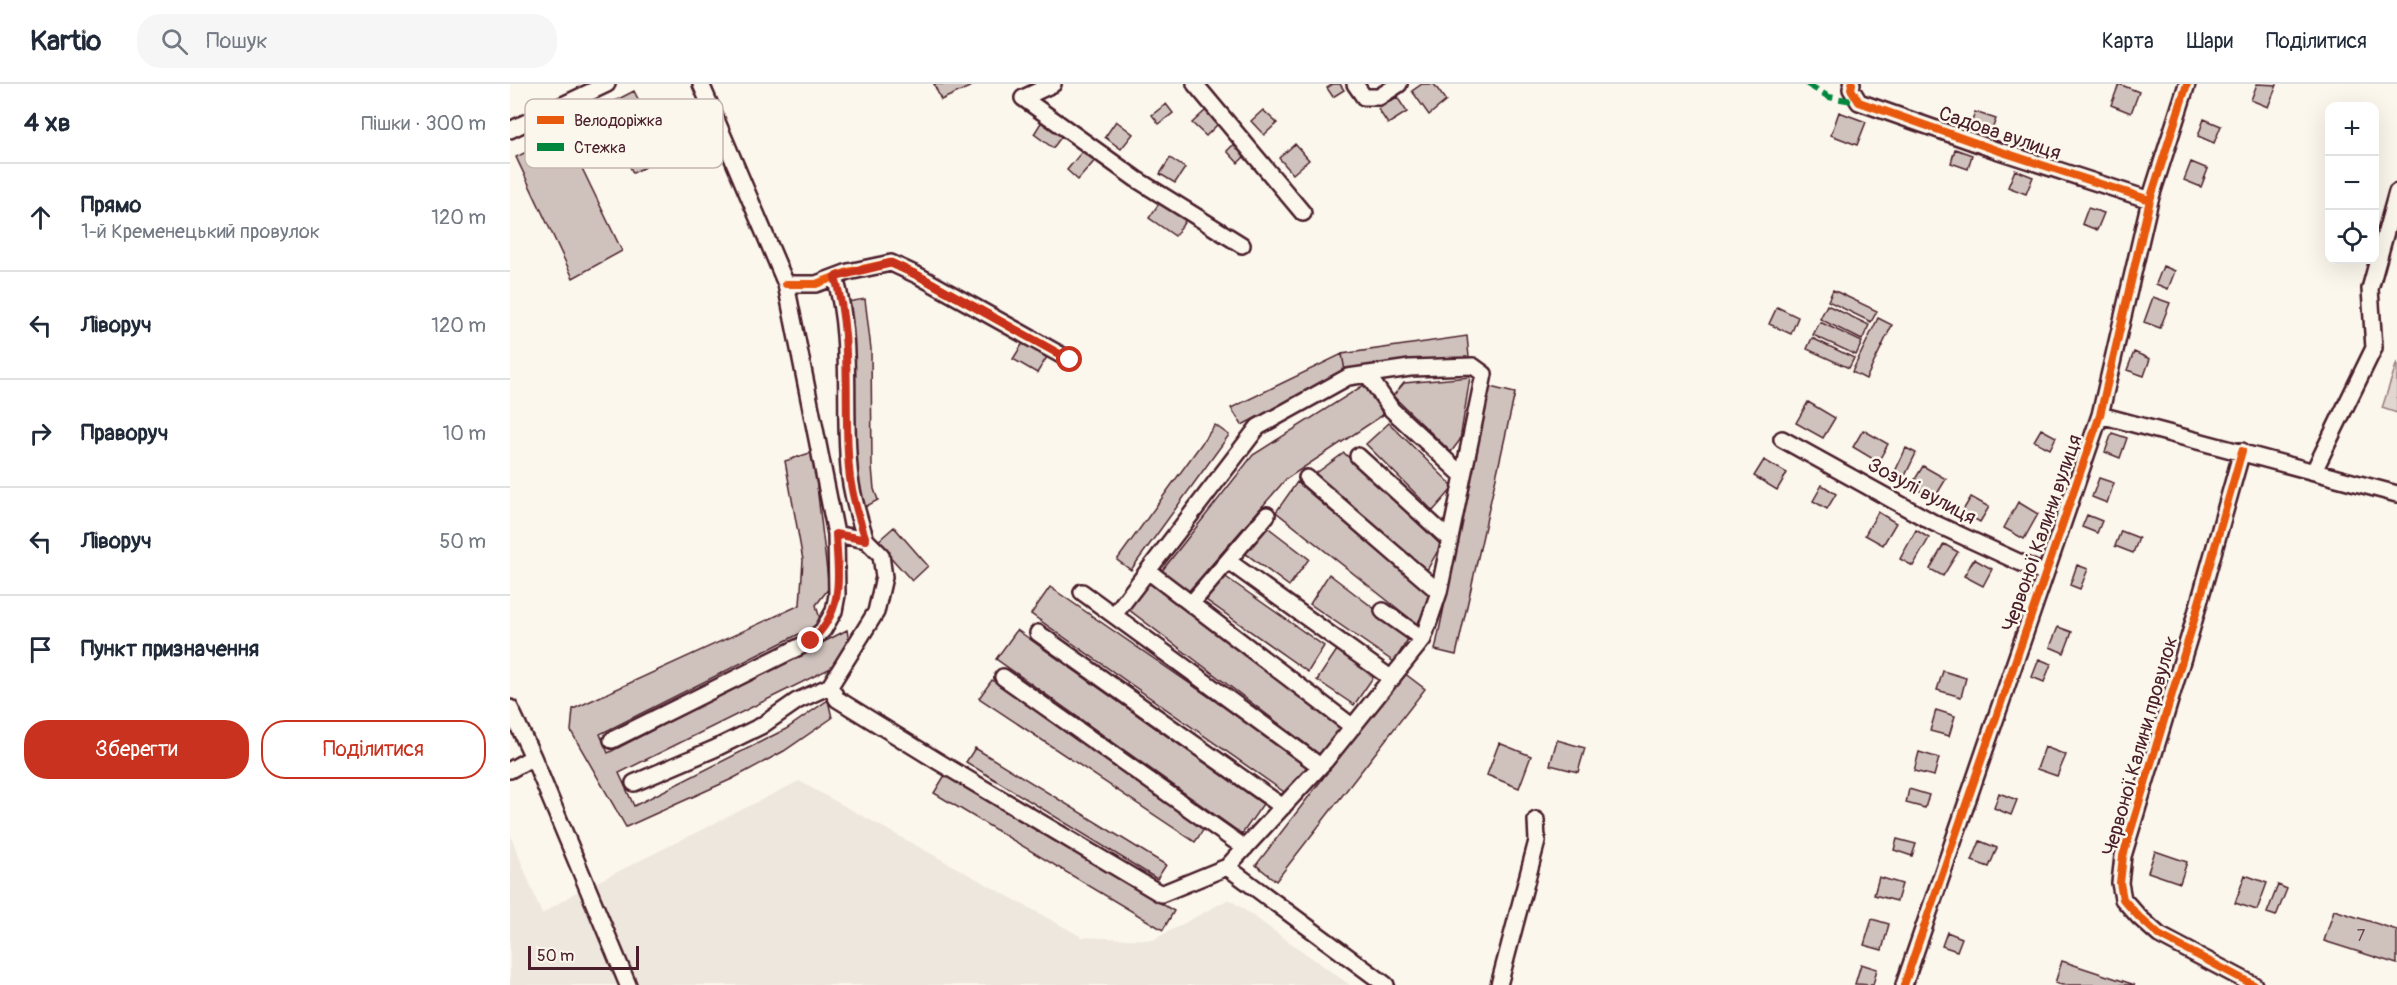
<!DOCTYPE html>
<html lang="uk">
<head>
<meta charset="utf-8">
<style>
	body { margin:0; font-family:Pangolin,sans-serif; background:#f6f6f7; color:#1f2937 }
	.controls { position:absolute; right:18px; top:18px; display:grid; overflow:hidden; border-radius:12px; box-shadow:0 6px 24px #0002 }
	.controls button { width:54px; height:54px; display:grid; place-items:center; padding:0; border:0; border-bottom:2px solid #e0e1e3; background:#fff; color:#1f2937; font:30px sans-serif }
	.scale { position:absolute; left:18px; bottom:15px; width:111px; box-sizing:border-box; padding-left:6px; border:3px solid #4a1f2b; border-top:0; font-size:16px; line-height:21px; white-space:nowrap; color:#4a1f2b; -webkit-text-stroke:4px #fbf7ec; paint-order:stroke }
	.stop { position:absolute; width:18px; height:18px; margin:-14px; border:4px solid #c8321e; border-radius:50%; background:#fff }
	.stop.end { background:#c8321e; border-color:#fff; box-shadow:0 2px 6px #0008 }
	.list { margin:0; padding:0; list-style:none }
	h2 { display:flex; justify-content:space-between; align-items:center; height:78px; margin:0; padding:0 24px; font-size:26px }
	h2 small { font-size:20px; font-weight:400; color:#747a83 }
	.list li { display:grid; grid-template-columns:39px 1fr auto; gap:18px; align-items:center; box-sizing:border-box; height:108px; padding:0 24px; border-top:2px solid #e0e1e3 }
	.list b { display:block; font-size:22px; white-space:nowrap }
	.list p { margin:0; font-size:20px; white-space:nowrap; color:#747a83 }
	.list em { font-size:20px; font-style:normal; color:#747a83 }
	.actions { display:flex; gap:12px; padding:18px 24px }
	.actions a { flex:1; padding:14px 0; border:2px solid #c8321e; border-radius:24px; text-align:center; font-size:21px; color:#c8321e }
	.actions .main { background:#c8321e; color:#fff }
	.icon { flex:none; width:33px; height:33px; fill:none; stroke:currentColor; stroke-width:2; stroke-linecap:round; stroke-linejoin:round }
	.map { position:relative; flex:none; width:1887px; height:901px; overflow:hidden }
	header { display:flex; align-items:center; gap:36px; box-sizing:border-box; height:84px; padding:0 30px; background:#fff; border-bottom:2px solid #e0e1e3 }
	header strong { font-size:28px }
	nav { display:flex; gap:33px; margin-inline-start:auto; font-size:21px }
	.search { width:420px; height:54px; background:#f6f6f7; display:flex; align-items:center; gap:15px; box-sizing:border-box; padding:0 21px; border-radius:24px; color:#747a83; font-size:22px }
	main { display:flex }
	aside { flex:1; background:#fff }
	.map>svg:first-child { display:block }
	.built { fill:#eee7de }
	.green { fill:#e2d7d0; stroke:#967b7e; stroke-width:1.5 }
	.building { fill:#cfc2bc; stroke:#4a1f2b; stroke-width:1.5 }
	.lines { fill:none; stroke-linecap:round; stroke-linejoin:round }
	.minor-casing { stroke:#4a1f2b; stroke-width:20 }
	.minor { stroke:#fbf7ec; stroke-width:15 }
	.quiet { stroke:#00873e; stroke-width:6; stroke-dasharray:12 6; stroke-linecap:butt }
	.cycleway-casing { stroke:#fbf7ec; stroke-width:11 }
	.cycleway { stroke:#e8590c; stroke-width:8 }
	.route { stroke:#c8321e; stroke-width:8 }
	.labels { text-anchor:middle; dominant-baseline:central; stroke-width:5; stroke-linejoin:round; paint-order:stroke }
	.number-label { font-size:16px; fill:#6b484f }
	.street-label { font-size:20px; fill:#4a1f2b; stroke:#fbf7ec }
	.key { fill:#fbf7ec; stroke:#c6b6b2; stroke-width:1.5 }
	.key-label { font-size:16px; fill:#4a1f2b }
</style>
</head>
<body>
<header>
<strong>Kartio</strong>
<div class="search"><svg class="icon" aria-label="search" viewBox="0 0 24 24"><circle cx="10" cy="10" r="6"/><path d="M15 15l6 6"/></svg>Пошук</div>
<nav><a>Карта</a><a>Шари</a><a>Поділитися</a></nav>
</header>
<main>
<aside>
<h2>4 хв<small>Пішки · 300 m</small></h2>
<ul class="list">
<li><svg class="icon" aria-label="ahead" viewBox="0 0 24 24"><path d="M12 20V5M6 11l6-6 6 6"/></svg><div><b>Прямо</b><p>1-й Кременецький провулок</p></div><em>120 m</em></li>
<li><svg class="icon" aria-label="left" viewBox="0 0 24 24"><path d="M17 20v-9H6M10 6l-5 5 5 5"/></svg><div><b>Ліворуч</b></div><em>120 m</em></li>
<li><svg class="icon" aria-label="right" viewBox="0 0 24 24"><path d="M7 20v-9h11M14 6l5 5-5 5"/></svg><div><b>Праворуч</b></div><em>10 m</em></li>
<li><svg class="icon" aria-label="left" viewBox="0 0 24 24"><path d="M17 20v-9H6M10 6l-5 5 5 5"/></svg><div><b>Ліворуч</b></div><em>50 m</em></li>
<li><svg class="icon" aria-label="arrive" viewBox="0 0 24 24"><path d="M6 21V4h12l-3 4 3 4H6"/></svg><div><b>Пункт призначення</b></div></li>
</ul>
<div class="actions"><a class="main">Зберегти</a><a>Поділитися</a></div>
</aside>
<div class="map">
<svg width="1887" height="901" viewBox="0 0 1887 901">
	<rect width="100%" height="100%" fill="#fbf7ec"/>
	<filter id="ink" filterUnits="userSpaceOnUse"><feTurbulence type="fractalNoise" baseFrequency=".0167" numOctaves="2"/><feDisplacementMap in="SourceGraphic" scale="12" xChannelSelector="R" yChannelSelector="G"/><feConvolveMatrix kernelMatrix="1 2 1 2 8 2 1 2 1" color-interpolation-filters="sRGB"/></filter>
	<g filter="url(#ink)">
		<!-- built -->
		<path class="built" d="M289 697 572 853 643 856 719 815 840 901H0V750L32 830 63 810Z"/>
		<!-- green -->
		<path class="green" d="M1887 278V329L1872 324Z"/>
		<!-- building -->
		<path class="building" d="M424 0H466L431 16Z
			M823 0H830L834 6 823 13 817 4Z
			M912 0H924L936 17 919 31 902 7Z
			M1609 0 1629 8 1621 29 1601 21Z
			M1747 0 1767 1 1758 23 1741 16Z
			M124 7 157 72 123 89 91 24Z
			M887 13 897 28 878 40 868 25Z
			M656 20 663 29 649 40 642 31Z
			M696 26 709 39 696 52 682 39Z
			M753 26 767 39 754 51 741 37Z
			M1329 28 1356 38 1347 61 1321 51Z
			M1465 28 1486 35 1480 50 1460 43Z
			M1694 35 1711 42 1704 59 1688 52Z
			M532 37 552 52 543 64 524 50Z
			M606 37 623 50 611 65 595 53Z
			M55 49 112 167 63 194 6 73Z
			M725 59 736 71 728 79 717 67Z
			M785 60 799 76 783 90 769 74Z
			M575 64 587 74 568 96 557 86Z
			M1445 65 1462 71 1458 85 1441 79Z
			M660 74 675 84 665 99 650 90Z
			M1681 78 1698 85 1691 103 1674 96Z
			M1505 86 1523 93 1516 110 1498 103Z
			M650 118 676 136 665 152 639 134Z
			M1578 124 1594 129 1587 146 1572 140Z
			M1653 182 1665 187 1658 205 1646 200Z
			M1323 206 1367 227 1361 238 1318 217Z
			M1643 213 1660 219 1650 244 1634 238Z
			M355 215 361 265 362 383 364 405 368 416 355 423 349 412 346 385 344 265 337 218Z
			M1317 221 1359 241 1352 256 1310 235Z
			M1267 223 1288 233 1281 250 1259 240Z
			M1368 234 1382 241 1356 295 1342 288Z
			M1310 238 1352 258 1346 271 1303 251Z
			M957 252 959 273 835 287 832 270Z
			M1302 254 1344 274 1339 284 1297 265Z
			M513 259 537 273 527 289 503 275Z
			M1624 268 1640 275 1634 292 1617 286Z
			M832 270 835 287 732 341 721 324Z
			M960 293 950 356 941 368 883 312 894 299Z
			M857 299 873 331 776 395 677 509 651 488 743 371Z
			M980 303 1005 309 946 571 925 566Z
			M1298 318 1325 334 1313 354 1286 339Z
			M879 339 944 403 923 427 856 360Z
			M705 341 719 351 621 486 607 476Z
			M1531 345 1546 353 1540 365 1524 357Z
			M1353 346 1378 360 1368 378 1343 363Z
			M1602 349 1617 354 1610 374 1595 368Z
			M1396 364 1406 369 1392 398 1382 394Z
			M303 368 319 504 306 521 311 539 90 650 98 669 337 546 340 565 327 581 109 689 124 722 276 645 318 616 322 634 274 667 222 695 116 743 61 647 63 625 290 521 293 476 275 377Z
			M834 369 931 461 917 486 805 390Z
			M1254 376 1277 389 1267 406 1244 392Z
			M1413 382 1436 395 1424 415 1401 402Z
			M1589 394 1604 399 1597 419 1582 413Z
			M787 398 923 514 907 540 766 428Z
			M1312 401 1326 410 1317 425 1303 417Z
			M1461 413 1479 423 1470 438 1452 428Z
			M1508 418 1528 430 1514 455 1494 444Z
			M1368 428 1386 439 1373 461 1355 451Z
			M1577 431 1592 437 1587 449 1572 443Z
			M756 442 799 475 779 502 735 469Z
			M384 443 418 482 402 497 367 458Z
			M1406 446 1419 454 1403 482 1390 475Z
			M1611 447 1629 454 1623 469 1605 462Z
			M1434 460 1448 468 1433 492 1420 485Z
			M1464 475 1482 485 1473 502 1454 492Z
			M1567 481 1578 485 1570 505 1560 501Z
			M819 490 900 552 884 578 800 520Z
			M638 491 834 644 809 670 614 522Z
			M713 491 814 562 798 588 696 516Z
			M540 503 798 681 777 710 521 530Z
			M1548 543 1562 548 1554 569 1540 563Z
			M507 546 753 720 732 750 486 575Z
			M827 566 864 592 844 621 807 596Z
			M1529 575 1541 580 1534 598 1522 593Z
			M1433 587 1456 594 1451 613 1427 606Z
			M894 589 915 605 766 797 746 781Z
			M482 596 696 742 685 758 469 614Z
			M1426 626 1445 632 1439 652 1420 647Z
			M1047 656 1075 664 1068 688 1040 681Z
			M989 659 1021 672 1009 704 977 691Z
			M1535 663 1556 671 1547 692 1527 685Z
			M465 664 656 781 647 795 456 678Z
			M1409 668 1429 674 1424 692 1404 687Z
			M435 691 664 827 653 846 424 709Z
			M1399 705 1419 711 1415 724 1396 719Z
			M1489 709 1507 716 1501 731 1484 724Z
			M1387 755 1406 760 1402 772 1384 766Z
			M1470 757 1487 764 1479 783 1462 777Z
			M1645 767 1677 778 1670 799 1638 788Z
			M1735 791 1757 799 1747 826 1725 819Z
			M1369 793 1392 800 1387 817 1364 811Z
			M1768 801 1777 805 1766 832 1757 829Z
			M1824 826 1887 846V880L1814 857Z
			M1362 835 1379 840 1372 866 1354 861Z
			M1437 848 1452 854 1447 867 1432 862Z
			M1552 877 1625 901H1552L1545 899Z
			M1351 880 1367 885 1363 901 1345 900Z"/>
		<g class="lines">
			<!-- minor casing -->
			<g class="minor-casing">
				<path id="minor" d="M543 0 513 14 626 95 732 161
					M685 0 793 129
					M845 0 854 13H869L889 0
					M1342 0 1341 5 1349 18 1486 66 1640 116
					M0 46 97 0
					M325 193C344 258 332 327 340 394 343 415 349 435 356 456
					M276 200H306L338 188 381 179 409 192 560 276
					M857 290 882 326 953 392
					M1590 331 1887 410
					M1272 355 1424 439 1535 490
					M1732 367 1681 547 1613 772 1610 799 1613 815 1629 833 1649 851 1744 901
					M848 372 940 456
					M1804 387 1864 264 1860 205 1887 108
					M797 394 929 508
					M326 450 356 456 371 471 374 493 366 528 320 602 327 615 429 678 651 810 717 783 876 901
					M718 477 882 595
					M638 487 843 643
					M572 508 810 682
					M681 520 757 431
					M873 527 913 555
					M604 531 748 343 838 293 900 284 963 282 974 290 929 508 913 555 815 677 717 783
					M528 549 773 723
					M493 593 735 764
					M0 624 23 673 118 901
					M102 656 301 557 313 546 324 527 327 511 326 450 276 200 191 0
					M0 686 23 673
					M124 699 204 665 251 642 287 617 320 602
					M989 901 1027 757 1026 736
					M1394 901 1590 331 1640 116 1677 0"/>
			</g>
			<!-- minor -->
			<use href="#minor" class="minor"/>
			<!-- quiet -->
			<path class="quiet" d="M1297 0 1319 13 1349 18"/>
			<!-- cycleway casing -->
			<g class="cycleway-casing">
				<path id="cycleway" d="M1342 0 1341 5 1349 18 1486 66 1640 116
					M276 200H306L338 188 381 179 409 192 560 276
					M1732 367 1681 547 1613 772 1610 799 1613 815 1629 833 1649 851 1744 901
					M1394 901 1590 331 1640 116 1677 0"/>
			</g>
			<!-- cycleway -->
			<use href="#cycleway" class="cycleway"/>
		</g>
	</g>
	<g class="lines" filter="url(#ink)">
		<!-- route -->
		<path class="route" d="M301 557C335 526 328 493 326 450L356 456C349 435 343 415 340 394 332 327 344 258 325 193L381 179 409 192 560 276"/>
	</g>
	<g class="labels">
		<!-- number labels -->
		<g class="number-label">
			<text x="1851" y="852">7</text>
		</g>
		<!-- street labels -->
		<g class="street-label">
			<text transform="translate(1490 49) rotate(19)">Садова вулиця</text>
			<text transform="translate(1412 407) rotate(28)">Зозулі вулиця</text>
			<text transform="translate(1532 449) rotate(-71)">Червоної Калини вулиця</text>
			<text transform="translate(1630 662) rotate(-74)">Червоної Калини провулок</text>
		</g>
	</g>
	<!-- legend -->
	<rect x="15" y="15" width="198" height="69" rx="9" class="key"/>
	<rect x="27" y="32" width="27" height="8" fill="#e8590c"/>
	<rect x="27" y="59" width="27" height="8" fill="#00873e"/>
	<g class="key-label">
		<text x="64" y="42">Велодоріжка</text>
		<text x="64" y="69">Стежка</text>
	</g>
</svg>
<div class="controls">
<button>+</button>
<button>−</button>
<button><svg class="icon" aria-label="locate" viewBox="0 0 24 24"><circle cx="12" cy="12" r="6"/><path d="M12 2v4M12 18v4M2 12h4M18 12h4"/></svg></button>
</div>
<div class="scale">50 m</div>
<div class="stop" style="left:560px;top:276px"></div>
<div class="stop end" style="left:301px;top:557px"></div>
</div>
</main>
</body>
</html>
